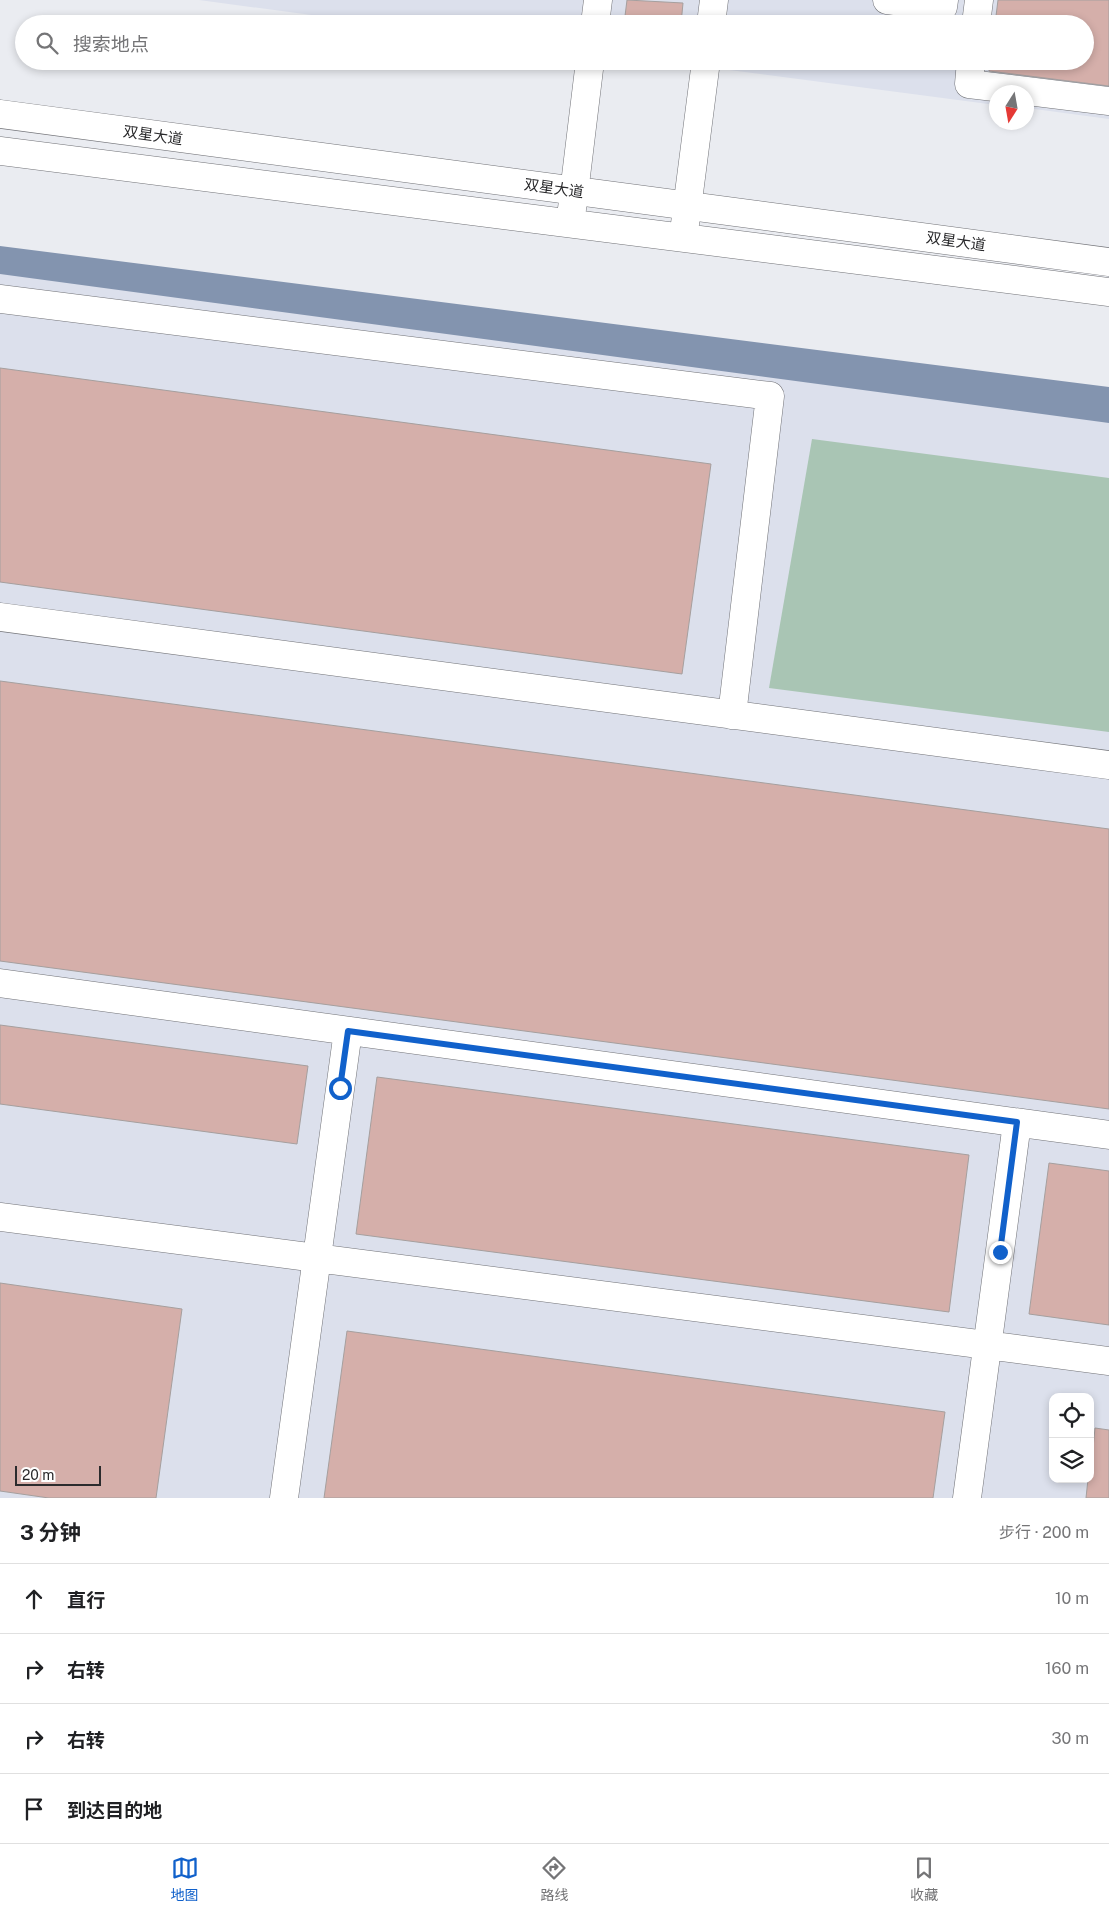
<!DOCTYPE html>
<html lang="zh">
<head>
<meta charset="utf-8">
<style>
	body { margin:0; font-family:"Public Sans","Noto Sans SC",sans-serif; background:#f6f6f6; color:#202124 }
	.controls { position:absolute; right:15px; bottom:15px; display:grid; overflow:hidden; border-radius:10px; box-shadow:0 2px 8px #0003 }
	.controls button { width:45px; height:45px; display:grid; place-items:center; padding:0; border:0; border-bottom:1px solid #e0e0e0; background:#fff; color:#202124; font:25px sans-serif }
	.compass { position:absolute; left:989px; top:85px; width:45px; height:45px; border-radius:50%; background:#fff; box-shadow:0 2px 8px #0003; rotate:191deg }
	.scale { position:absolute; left:15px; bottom:12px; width:86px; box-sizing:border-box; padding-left:5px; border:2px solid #2b2b2d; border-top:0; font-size:14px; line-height:18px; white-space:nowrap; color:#2b2b2d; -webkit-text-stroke:4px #fff; paint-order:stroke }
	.stop { position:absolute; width:15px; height:15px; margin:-11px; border:4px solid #1161cb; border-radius:50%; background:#fff }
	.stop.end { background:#1161cb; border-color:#fff; box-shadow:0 1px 5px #0008 }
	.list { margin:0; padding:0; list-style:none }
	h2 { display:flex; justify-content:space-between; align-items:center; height:65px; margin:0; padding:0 20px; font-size:21px }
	h2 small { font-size:16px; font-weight:400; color:#757577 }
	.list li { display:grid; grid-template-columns:32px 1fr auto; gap:15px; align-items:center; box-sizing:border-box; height:70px; padding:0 20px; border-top:1px solid #e0e0e0 }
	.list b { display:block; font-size:19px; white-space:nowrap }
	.list em { font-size:16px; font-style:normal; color:#757577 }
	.icon { flex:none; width:28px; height:28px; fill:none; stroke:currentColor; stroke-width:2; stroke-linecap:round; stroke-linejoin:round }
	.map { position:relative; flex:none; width:1109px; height:1498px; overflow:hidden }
	.search { position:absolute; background:#fff; box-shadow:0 2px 8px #0003; left:15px; right:15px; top:15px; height:55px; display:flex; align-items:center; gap:12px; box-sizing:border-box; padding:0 18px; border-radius:28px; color:#757577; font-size:19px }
	.sheet { height:345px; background:#fff }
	nav { display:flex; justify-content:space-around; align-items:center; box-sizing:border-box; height:70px; border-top:1px solid #e0e0e0; background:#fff; font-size:14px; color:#757577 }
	nav a { display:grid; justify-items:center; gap:2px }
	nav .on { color:#1161cb }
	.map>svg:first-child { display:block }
	.built { fill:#dce0ec; fill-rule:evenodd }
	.green { fill:#a9c5b4 }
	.water { fill:#8394af }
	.building { fill:#d5afaa; stroke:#a59f9e }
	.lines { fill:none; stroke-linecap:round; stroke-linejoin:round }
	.minor-casing { stroke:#717277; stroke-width:29 }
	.minor { stroke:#fff; stroke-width:28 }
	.route { stroke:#1161cb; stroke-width:6 }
	.labels { text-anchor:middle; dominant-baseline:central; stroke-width:5; stroke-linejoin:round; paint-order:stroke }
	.street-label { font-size:15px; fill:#2b2b2d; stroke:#fff }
</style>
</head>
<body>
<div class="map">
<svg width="1109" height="1498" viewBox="0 0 1109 1498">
	<rect width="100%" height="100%" fill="#eaecf1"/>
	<!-- built -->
	<path class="built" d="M199 0H1109V119L1027 108 1026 92H996V105L660 61H1085V24H378Z
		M0 263 1109 414V1498H0ZM1053 1397H1090V1479H1053Z"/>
	<!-- green -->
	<path class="green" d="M812 439 1109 478V732L769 688Z"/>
	<!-- water -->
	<path class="water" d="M0 246 1109 387V423L0 274Z"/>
	<!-- building -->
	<path class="building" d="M627 0 683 3 681 24H624Z
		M998 0H1109V86L989 71 990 61H1085V24H995Z
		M0 368 711 464 682 674 0 582Z
		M0 681 1109 829V1109L0 961Z
		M0 1025 308 1066 297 1144 0 1104Z
		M377 1077 969 1155 949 1312 356 1234Z
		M1049 1163 1109 1171V1325L1029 1314Z
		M0 1283 182 1309 156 1498H49L0 1491Z
		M347 1331 945 1412 933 1498H324Z
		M1095 1428 1109 1430V1498H1086L1088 1479H1090Z"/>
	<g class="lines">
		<!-- minor casing -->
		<g class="minor-casing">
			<path id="minor" d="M887 0 943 7 944 0
				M595 24 598 0
				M711 24 714 0
				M976 24 979 0
				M971 61 969 84 1109 101
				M0 114 1109 262
				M0 151 1109 292
				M572 209 590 61
				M685 224 706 61
				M0 299 770 396 732 715
				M0 617 1109 765
				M0 983 1109 1135
				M0 1217 1109 1361
				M284 1498 348 1031
				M967 1498 1017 1123"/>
		</g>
		<!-- minor -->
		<use href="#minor" class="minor"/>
	</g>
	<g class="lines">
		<!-- route -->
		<path class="route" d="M340 1088 348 1031 1017 1122 1000 1252"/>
	</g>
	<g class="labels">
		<!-- street labels -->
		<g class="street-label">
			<text transform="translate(153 135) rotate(8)">双星大道</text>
			<text transform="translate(554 188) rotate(8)">双星大道</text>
			<text transform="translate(956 241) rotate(8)">双星大道</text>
		</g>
	</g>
</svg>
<div class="controls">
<button><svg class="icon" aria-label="locate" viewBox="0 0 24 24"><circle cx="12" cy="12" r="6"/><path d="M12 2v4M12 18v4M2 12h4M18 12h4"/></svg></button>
<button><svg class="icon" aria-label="layers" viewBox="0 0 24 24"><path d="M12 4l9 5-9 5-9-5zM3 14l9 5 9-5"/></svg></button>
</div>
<svg class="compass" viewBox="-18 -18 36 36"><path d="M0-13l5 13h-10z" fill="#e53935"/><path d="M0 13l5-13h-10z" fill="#757577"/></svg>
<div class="scale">20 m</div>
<div class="stop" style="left:340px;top:1088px"></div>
<div class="stop end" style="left:1000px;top:1252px"></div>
<div class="search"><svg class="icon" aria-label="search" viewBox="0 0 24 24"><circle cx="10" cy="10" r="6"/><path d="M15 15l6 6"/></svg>搜索地点</div>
</div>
<section class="sheet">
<h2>3 分钟<small>步行 · 200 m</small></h2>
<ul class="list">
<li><svg class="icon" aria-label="ahead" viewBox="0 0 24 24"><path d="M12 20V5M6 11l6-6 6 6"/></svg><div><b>直行</b></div><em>10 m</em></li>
<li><svg class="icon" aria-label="right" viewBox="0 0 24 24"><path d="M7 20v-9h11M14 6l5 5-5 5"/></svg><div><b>右转</b></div><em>160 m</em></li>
<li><svg class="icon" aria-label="right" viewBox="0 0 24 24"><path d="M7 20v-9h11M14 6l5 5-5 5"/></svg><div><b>右转</b></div><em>30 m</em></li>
<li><svg class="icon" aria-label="arrive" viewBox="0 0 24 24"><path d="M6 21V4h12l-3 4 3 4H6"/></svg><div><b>到达目的地</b></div></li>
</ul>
</section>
<nav>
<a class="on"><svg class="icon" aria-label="map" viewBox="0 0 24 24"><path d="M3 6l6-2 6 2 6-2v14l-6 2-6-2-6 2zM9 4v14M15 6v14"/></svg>地图</a>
<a><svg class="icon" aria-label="directions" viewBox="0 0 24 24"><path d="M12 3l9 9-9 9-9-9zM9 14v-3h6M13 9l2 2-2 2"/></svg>路线</a>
<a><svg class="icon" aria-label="saved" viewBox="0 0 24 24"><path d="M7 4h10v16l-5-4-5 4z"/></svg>收藏</a>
</nav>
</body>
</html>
